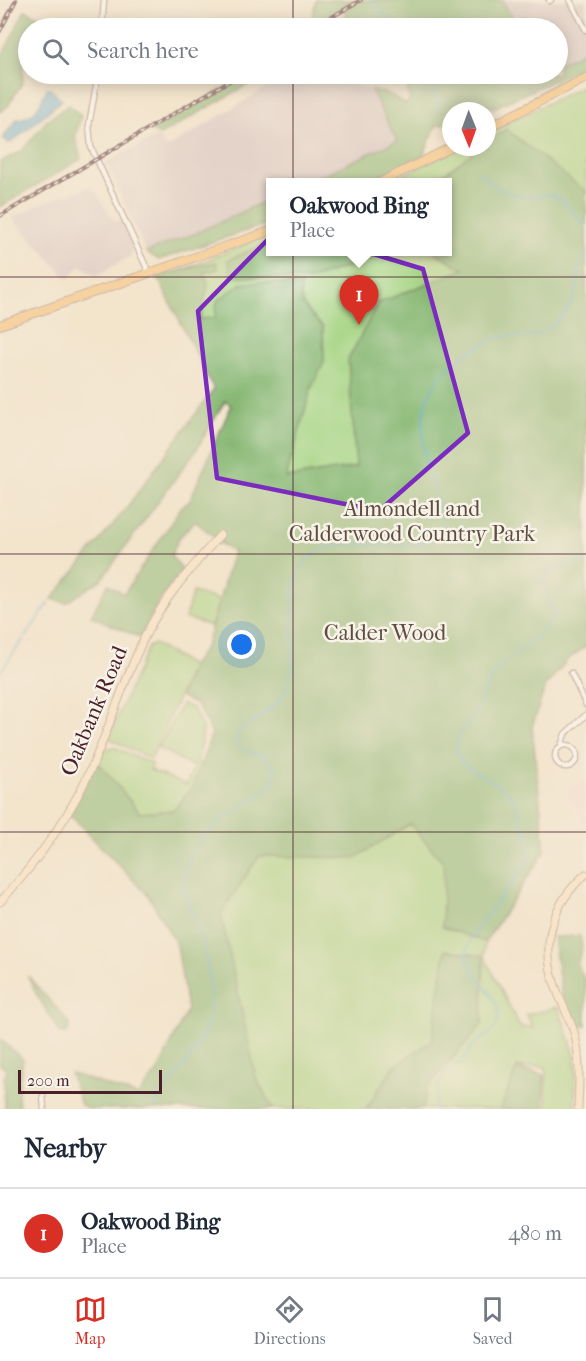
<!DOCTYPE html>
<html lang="en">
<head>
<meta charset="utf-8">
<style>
	body { margin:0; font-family:"IM FELL French Canon",serif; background:#f2f2f3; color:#1f2937 }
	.compass { position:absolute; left:442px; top:102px; width:54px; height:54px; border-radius:50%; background:#fff; box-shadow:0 3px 15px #0003; rotate:179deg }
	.scale { position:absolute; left:18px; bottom:15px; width:144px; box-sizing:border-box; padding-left:6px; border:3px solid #4a1f2b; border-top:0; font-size:16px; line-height:21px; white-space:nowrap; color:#4a1f2b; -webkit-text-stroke:4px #f7f3e8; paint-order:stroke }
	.you { position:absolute; left:242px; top:645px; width:21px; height:21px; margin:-15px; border:4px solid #fff; border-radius:50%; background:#1a73e8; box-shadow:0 0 0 9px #1a73e833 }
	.badge { display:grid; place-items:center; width:39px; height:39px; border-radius:50%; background:#d93025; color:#fff; font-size:20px; font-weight:700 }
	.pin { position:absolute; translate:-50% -50px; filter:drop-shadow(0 2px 3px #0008) }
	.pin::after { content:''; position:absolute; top:32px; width:21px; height:18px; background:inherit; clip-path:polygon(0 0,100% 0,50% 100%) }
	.popup { position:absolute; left:266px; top:178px; width:186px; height:78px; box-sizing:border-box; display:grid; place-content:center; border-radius:0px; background:#fff; filter:drop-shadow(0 2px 4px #0005); font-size:20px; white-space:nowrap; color:#747a83 }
	.popup b { font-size:22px; color:#1f2937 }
	.popup::after { content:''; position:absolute; left:50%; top:100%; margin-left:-12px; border:12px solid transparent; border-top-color:#fff }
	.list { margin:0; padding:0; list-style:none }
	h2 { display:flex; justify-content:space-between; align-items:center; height:78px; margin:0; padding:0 24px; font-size:26px }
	h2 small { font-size:20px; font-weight:400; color:#747a83 }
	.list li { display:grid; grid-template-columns:39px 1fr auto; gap:18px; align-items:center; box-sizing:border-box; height:90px; padding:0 24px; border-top:2px solid #e0e1e3 }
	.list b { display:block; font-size:22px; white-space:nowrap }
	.list p { margin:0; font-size:20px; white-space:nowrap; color:#747a83 }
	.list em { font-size:20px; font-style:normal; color:#747a83 }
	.icon { flex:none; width:33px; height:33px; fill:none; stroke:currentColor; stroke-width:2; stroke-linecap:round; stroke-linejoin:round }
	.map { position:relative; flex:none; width:586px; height:1109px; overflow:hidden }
	.search { position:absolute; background:#fff; box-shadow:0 3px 15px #0003; left:18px; right:18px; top:18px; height:66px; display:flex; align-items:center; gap:15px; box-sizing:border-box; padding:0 21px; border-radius:33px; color:#747a83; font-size:22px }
	.sheet { height:168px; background:#fff }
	nav { display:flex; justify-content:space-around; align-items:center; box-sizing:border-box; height:84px; border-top:2px solid #e0e1e3; background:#fff; font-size:16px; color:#747a83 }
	nav a { display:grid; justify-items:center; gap:3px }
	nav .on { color:#d93025 }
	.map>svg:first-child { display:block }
	.built { fill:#f7d0ce }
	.industrial { fill:#d2bec4 }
	.green { fill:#a4d482; stroke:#777a56; stroke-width:1.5 }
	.forest { fill:#83b670; stroke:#666a4e; stroke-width:1.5 }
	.water { fill:#54a6cf; stroke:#4f627d; stroke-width:1.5 }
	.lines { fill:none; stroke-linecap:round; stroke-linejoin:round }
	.stream { stroke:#54a6cf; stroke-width:1.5 }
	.street-casing { stroke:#9e827c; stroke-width:7 }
	.secondary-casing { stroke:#9e827c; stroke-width:9 }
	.primary-casing { stroke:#9e827c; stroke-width:10 }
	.street { stroke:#fff; stroke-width:4.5 }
	.secondary { stroke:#fee5c5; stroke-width:7 }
	.primary { stroke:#fcbd6e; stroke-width:8 }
	.rail-casing { stroke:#4a1f2b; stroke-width:4 }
	.rail { stroke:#f7f3e8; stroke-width:1.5; stroke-dasharray:4.5; stroke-linecap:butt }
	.marked { fill:none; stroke:#7b2cbf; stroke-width:4.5; stroke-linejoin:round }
	.grid { fill:none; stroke:#4a1f2b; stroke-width:1.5; stroke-opacity:0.55 }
	.labels { text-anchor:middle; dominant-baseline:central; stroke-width:5; stroke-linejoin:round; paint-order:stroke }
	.park-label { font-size:22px; fill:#604c41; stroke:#f7f3e8 }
	.street-label { font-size:22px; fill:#4a1f2b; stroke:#f7f3e8 }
</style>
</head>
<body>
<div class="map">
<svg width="586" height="1109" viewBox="0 0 586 1109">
	<rect width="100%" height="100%" fill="#f7f3e8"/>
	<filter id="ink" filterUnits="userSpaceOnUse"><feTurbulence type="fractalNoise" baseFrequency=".0167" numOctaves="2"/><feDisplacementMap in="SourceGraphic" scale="12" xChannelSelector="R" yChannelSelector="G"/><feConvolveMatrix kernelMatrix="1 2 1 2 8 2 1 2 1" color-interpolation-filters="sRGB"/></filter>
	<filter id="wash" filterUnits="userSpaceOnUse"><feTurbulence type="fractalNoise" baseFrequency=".008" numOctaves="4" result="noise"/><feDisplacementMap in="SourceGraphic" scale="24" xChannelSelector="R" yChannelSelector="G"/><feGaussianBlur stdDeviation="1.35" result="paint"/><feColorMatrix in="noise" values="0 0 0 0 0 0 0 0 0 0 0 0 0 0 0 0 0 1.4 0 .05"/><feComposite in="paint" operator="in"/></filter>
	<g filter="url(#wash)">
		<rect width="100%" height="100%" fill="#f3e4cc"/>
		<!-- built -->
		<path class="built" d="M586 779V828L566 791Z"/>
		<!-- industrial -->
		<path class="industrial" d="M502 0H586V50L558 64V28H530L525 17 514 20Z
			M289 74H313L371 90 397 141 307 182H270V199L194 234 146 252 106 162 157 136 167 148Z
			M92 186 114 221H122L133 246 131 256 96 276 81 265 68 279 12 218 49 200Z"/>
		<!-- green -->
		<path class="green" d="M586 84V646L567 660 545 687 532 727 545 851 485 942 484 956 520 1027H533L526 1015 558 1007C563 1023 572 1041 575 1058 578 1075 575 1091 574 1109H546V1067H516L544 1075 543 1109H155L197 1046 233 550 219 543 267 406 159 279 270 234V252H448V182H388L460 147H487V133Z
			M193 592 219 600 211 626 185 618Z
			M154 644 192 666 151 759 108 738 148 647Z
			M182 704 193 708 203 730 197 763 201 765 193 786 174 810 140 813 97 761 104 749 114 747 152 764 150 770 186 785 194 767 158 748Z"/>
		<!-- forest -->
		<path class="forest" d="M316 0H502L514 20 525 17 530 28H323L347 15 345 11 338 10 318 20 312 18Z
			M25 10 40 17 35 28H28V44L23 56V82L8 106 0 112V60Z
			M586 50V66L493 108 471 102 464 111H451V122L436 126 423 156 367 182H307L397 141 371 90 391 95 405 104 410 101 406 80 388 74H558V64Z
			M248 74H267L160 135 151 131Z
			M69 105 81 116 75 137 81 159 0 207V162L22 151 47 120Z
			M506 129 586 192V646L567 660 545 687 532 727 545 851 485 942 442 927 444 863 410 824 355 858 259 856 221 914 256 1078 273 1109H89L81 1105 70 1073 138 1096 158 1071 187 1010 177 945 148 895 70 815 97 761 140 813 174 810 193 786 212 733 197 705 180 696 192 666 206 646 233 552 195 521 179 538 171 556 182 569 156 606 141 638 91 616 108 584 124 594 182 506 189 502 231 406 225 401 196 450 101 580 66 603 52 599 124 511 214 389 157 276 216 262 218 269 204 273 208 285 200 319 215 318 217 301 241 284 262 282 301 285C298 306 309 312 323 327L324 362 311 389 286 478 356 467 348 360 378 303 464 269 434 252H448V182H422L442 175 481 147H487V143Z
			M270 199V223L159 260 146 252 194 234Z
			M270 242V252H392L309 280 231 276 228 260Z
			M580 936 582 947 577 965 586 982V1025L578 1027 562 996 553 937Z
			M445 950 484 956 482 1025 427 1087 423 1109H366L394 1066 432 1041Z
			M28 976 70 1024 68 1032 61 1034 35 992Z
			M0 1039 23 1059 18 1093 19 1109H5L4 1079 7 1070 0 1065Z
			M516 1069 544 1075 543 1109H501Z"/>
		<!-- water -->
		<path class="water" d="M48 87 62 100 17 138 9 143 3 138 17 119C41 116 39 101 48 87Z"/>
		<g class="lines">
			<!-- stream -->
			<path class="stream" d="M372 0 395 28
				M427 74 440 108
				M477 171C498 191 521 203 550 194L562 200 586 226
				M0 672 49 603
				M155 1109 157 1099C177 1075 201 1049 209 1018 213 1002 207 953 201 937 190 907 176 886 192 854 211 820 246 807 274 783L275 768 265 756 245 751 236 744 239 732C252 721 271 712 281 698 308 660 276 585 309 558 349 526 400 561 440 536 445 520 438 504 433 488 420 446 413 397 451 366 463 355 487 340 503 337 517 334 536 340 547 330 557 323 571 305 576 294 581 283 576 264 586 256
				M435 1109C436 1088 439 1069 462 1062 467 1057 468 1049 474 1044 481 1038 490 1036 495 1027 512 1000 465 978 467 950 469 932 506 893 518 875 521 871 526 865 527 860 531 845 521 820 517 807 506 772 445 777 458 737 460 732 466 728 469 723 480 708 484 684 496 671 515 651 540 638 555 615 548 601 543 589 547 574L559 567 586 561"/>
		</g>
	</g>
	<g filter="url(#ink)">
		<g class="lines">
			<!-- street casing -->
			<g class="street-casing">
				<path id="street" d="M570 0 586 30
					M549 1 551 0
					M102 28 104 0
					M98 74 89 125 91 147 149 273
					M571 673 586 705
					M555 756a11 11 0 1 1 22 0a11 11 0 1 1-22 0Z
					M561 746 565 734 586 715
					M43 1096 44 1109"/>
			</g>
			<!-- secondary casing -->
			<g class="secondary-casing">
				<path id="secondary" d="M0 902C38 861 72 813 94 762 112 720 126 675 146 634 165 597 193 566 220 535
					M578 1109C579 1083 581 1058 574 1032 569 1016 560 1001 555 985 540 943 553 902 586 874"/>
			</g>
			<!-- primary casing -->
			<g class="primary-casing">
				<path id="primary" d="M487 128 586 78
					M381 182 452 147
					M0 325 270 231"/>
			</g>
			<!-- street -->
			<use href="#street" class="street"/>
			<!-- secondary -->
			<use href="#secondary" class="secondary"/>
			<!-- primary -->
			<use href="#primary" class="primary"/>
			<!-- rail casing -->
			<g class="rail-casing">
				<path id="rail" d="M313 28 361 0
					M0 31 16 0
					M0 216 241 74"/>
			</g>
			<!-- rail -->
			<use href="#rail" class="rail"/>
		</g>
	</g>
	<!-- marked area -->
	<path d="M0 0H586V1109H0ZM281 226 423 269 468 433 379 511 217 478 198 311Z" fill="#f3e4cc" fill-opacity=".55" fill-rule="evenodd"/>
	<path class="marked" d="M281 226 423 269 468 433 379 511 217 478 198 311Z"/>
	<!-- grid -->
	<path class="grid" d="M293 0V28M293 74V1109M0 277H586M0 554H586M0 832H586"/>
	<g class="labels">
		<!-- park labels -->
		<g class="park-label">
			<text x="412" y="509">Almondell and<tspan x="412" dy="25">Calderwood Country Park</tspan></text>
			<text x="385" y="633">Calder Wood</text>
		</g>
		<!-- street labels -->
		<g class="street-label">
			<text transform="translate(94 711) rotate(-67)">Oakbank Road</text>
		</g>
	</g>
</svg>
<svg class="compass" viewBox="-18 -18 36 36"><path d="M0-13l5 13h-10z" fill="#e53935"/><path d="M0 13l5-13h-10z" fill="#747a83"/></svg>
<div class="scale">200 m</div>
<div class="you"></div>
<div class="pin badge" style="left:359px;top:325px">1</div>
<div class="popup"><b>Oakwood Bing</b>Place</div>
<div class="search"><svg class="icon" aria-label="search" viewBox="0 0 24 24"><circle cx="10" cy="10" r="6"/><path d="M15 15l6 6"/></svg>Search here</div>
</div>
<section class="sheet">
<h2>Nearby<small></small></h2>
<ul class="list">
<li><span class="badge">1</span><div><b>Oakwood Bing</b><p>Place</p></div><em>480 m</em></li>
</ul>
</section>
<nav>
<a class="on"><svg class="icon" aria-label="map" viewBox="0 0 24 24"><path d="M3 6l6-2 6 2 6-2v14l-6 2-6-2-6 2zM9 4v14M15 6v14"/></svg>Map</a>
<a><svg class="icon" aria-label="directions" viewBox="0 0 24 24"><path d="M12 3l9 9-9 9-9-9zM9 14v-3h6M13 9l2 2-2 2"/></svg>Directions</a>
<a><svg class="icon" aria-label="saved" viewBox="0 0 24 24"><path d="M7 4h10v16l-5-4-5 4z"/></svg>Saved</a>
</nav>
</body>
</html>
